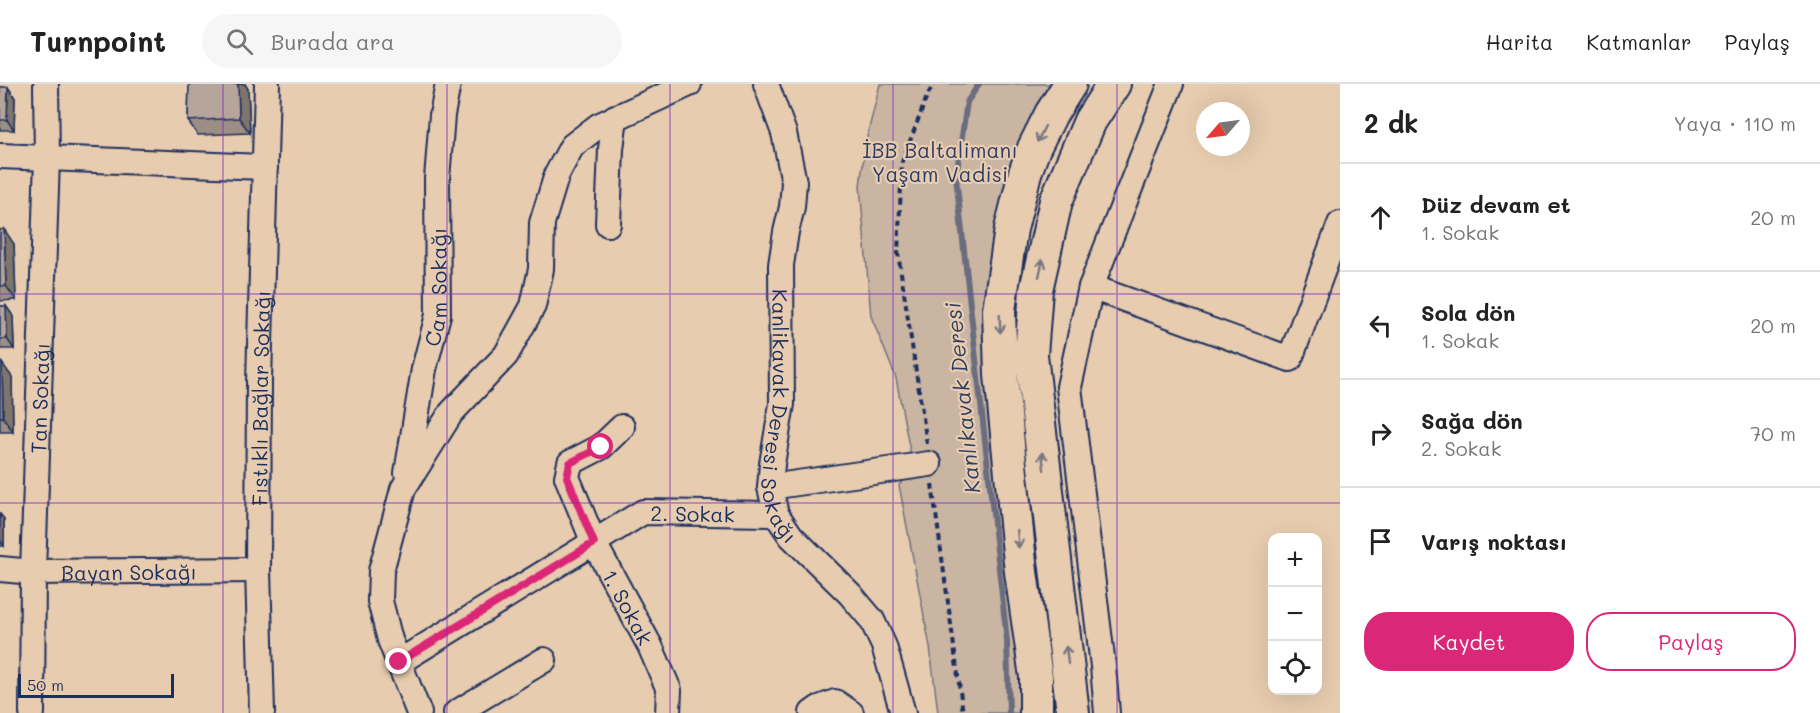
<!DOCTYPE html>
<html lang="tr">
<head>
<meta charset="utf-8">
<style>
	body { margin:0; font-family:Mali,sans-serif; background:#f6f6f6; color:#222 }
	.controls { position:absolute; right:18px; bottom:18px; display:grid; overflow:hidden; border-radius:12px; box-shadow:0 6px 24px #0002 }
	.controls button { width:54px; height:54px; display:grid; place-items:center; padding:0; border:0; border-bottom:2px solid #e0e0e0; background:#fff; color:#222; font:30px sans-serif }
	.compass { position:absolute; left:1196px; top:18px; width:54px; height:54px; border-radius:50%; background:#fff; box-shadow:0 6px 24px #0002; rotate:242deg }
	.scale { position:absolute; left:18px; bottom:15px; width:156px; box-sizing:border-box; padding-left:6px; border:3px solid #1b2f5e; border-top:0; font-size:16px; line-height:21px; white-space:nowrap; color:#1b2f5e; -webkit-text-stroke:4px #e8ccaf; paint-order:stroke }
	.stop { position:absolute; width:18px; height:18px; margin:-14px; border:4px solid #db2777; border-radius:50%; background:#fff }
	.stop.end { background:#db2777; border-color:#fff; box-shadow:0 2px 6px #0008 }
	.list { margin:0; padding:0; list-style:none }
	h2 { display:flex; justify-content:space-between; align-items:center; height:78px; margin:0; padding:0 24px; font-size:26px }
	h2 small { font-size:20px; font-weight:400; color:#767676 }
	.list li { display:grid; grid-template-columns:39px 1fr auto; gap:18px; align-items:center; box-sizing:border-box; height:108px; padding:0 24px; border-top:2px solid #e0e0e0 }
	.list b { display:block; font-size:22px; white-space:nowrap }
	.list p { margin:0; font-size:20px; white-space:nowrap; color:#767676 }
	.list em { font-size:20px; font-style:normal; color:#767676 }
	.actions { display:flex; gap:12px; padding:18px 24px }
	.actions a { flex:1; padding:14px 0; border:2px solid #db2777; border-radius:24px; text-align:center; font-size:21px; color:#db2777 }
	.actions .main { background:#db2777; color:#fff }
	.icon { flex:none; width:33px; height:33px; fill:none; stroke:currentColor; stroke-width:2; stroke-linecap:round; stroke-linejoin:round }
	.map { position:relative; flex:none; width:1340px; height:629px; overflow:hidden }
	header { display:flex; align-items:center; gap:36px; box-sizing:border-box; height:84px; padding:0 30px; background:#fff; border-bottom:2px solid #e0e0e0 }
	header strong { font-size:28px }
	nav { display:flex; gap:33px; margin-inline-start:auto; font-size:21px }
	.search { width:420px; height:54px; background:#f6f6f6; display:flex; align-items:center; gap:15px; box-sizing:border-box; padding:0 21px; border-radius:33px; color:#767676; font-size:22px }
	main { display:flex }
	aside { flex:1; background:#fff }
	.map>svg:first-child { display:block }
	.green { fill:#cab5a3; stroke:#727280; stroke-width:1.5 }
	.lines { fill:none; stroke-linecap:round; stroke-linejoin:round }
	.stream { stroke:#6b6d7e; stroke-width:6 }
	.minor-casing { stroke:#1b2f5e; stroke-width:28 }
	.major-casing { stroke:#1b2f5e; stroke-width:36 }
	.path { stroke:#1b2f5e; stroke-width:4; stroke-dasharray:6 4.5; stroke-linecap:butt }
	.minor { stroke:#e8ccaf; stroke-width:24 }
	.major { stroke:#e8ccaf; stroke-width:32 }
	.wall { fill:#9c8e85; stroke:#1b2f5e; stroke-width:1.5 }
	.shaded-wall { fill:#7f746c; stroke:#1b2f5e; stroke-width:1.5 }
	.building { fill:#b5a59b; stroke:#1b2f5e; stroke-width:1.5 }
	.oneway { stroke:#777682 }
	.route { stroke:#db2777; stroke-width:8 }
	.grid { fill:none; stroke:#7b2cbf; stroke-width:1.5; stroke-opacity:0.55 }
	.labels { text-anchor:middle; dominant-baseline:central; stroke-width:4.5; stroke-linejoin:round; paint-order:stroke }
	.park-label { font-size:21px; fill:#2c3c65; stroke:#e8ccaf }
	.street-label { font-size:21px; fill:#1b2f5e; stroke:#e8ccaf }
	.water-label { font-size:22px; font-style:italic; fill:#2f3e66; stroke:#e8ccaf }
</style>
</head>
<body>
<header>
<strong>Turnpoint</strong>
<div class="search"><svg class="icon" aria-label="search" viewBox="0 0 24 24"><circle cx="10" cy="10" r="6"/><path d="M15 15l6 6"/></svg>Burada ara</div>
<nav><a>Harita</a><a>Katmanlar</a><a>Paylaş</a></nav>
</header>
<main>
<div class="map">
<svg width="1340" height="629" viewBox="0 0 1340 629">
	<rect width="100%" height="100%" fill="#e8ccaf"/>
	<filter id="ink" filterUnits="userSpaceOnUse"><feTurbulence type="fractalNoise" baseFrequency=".0167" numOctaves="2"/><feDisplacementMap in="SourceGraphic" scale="12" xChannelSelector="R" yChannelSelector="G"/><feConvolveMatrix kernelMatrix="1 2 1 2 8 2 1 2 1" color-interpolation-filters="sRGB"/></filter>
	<g filter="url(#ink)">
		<!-- green -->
		<path class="green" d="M880 0H1056L992 173 1028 629H938L930 563 899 401 909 391 912 378 896 294 871 232 860 102 866 57Z"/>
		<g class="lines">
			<!-- stream -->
			<path class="stream" d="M979 0 967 18 956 93 1007 557 1009 629"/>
			<!-- minor casing -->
			<g class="minor-casing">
				<g id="minor">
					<path id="s1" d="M766 0 784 49 794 98 792 123 786 148 781 181 782 320 772 380 770 403 776 430 791 452 850 510 872 536 884 562 903 629"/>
					<path d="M0 72 265 83"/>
					<path d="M608 140 611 65 615 33"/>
					<path d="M1091 203 1171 0"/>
					<path id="s2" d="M622 343 601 363 570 379 567 393 594 459 650 562 669 606 668 629"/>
					<path id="s3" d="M407 389 424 285 438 231 437 95 442 31 448 0"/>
					<path d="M770 403 929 380"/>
					<path id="s4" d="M0 485 33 488 258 486"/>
					<path id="s5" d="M399 578 643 428 776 430"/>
					<path id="s6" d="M32 629 33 488 47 75 46 0"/>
					<path id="s7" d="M262 629 258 486 259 298 267 0"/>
					<path d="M419 629 390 556 380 517 381 487 403 405 451 329 506 271 533 222 541 185 542 139 557 90 572 62 598 42 689 0"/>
					<path d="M456 629 544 576"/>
					<path d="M812 629 819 624 835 618 851 629"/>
					<path d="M1107 629 1103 582 1069 303 1091 203 1290 275 1340 140"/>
				</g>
			</g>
			<!-- major casing -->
			<g class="major-casing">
				<path id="major" d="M1036 629V593L1021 488 1001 291 999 226 1011 145 1025 89 1034 64 1051 30 1070 0
					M1073 629 1031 271 1036 206 1056 117 1090 37 1114 0"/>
			</g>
			<!-- path -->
			<path class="path" d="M927 360 898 169 902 78 928 10 934 0
				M932 400 963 629"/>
			<!-- minor -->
			<use href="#minor" class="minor"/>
			<!-- major -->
			<use href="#major" class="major"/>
		</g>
		<!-- wall -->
		<path class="wall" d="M189 0H245L248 5 250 49 198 51 188 37Z
			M0 3H8L15 14 14 46H0Z
			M0 146 14 160 16 216 0 217Z
			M0 222H6L13 232 14 265H0Z
			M0 279 12 293 13 348H0Z
			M0 430 4 435V462H0Z"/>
		<!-- shaded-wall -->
		<path class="shaded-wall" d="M238 0H245L248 5 250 49 239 34Z
			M8 3 15 14 14 46 7 36Z
			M4 145 14 160 16 216 6 202Z
			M6 222 13 232 14 265 7 255Z
			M2 279 12 293 13 348 3 333Z
			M0 430 4 435V462L0 456Z"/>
		<!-- building -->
		<path class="building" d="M189 0H238L239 34 188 37Z
			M0 3H8L7 36H0Z
			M4 145 6 202H0V146Z
			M0 222H6L7 255H0Z
			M0 279H2L3 333H0Z"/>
		<!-- one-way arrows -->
		<defs><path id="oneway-shaft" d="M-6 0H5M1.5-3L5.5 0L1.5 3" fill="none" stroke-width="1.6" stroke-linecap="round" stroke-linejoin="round" transform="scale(1.5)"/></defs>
		<g class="oneway">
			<use href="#oneway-shaft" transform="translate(1041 50) rotate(116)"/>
			<use href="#oneway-shaft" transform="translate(1041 184) rotate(-77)"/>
			<use href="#oneway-shaft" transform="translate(1000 240) rotate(88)"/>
			<use href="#oneway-shaft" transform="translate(1043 377) rotate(-97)"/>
			<use href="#oneway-shaft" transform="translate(1018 455) rotate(85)"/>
			<use href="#oneway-shaft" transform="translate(1067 571) rotate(-97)"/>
		</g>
	</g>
	<g class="lines" filter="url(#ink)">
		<!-- route -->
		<path class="route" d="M399 578 594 459 567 393 570 379 601 363"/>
	</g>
	<!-- grid -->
	<path class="grid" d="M223 0V629M447 0V629M670 0V629M893 0V629M1117 0V629M0 210H1340M0 419H1340"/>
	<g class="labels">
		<!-- park labels -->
		<g class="park-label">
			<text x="940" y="65">İBB Baltalimanı<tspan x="940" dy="24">Yaşam Vadisi</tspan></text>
		</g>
		<!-- street labels -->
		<g class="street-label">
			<text stroke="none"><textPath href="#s3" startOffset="189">Cam Sokağı</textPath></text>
			<text stroke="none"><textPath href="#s6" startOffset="315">Tan Sokağı</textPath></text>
			<text stroke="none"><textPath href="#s7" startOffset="315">Fıstıklı Bağlar Sokağı</textPath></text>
			<text stroke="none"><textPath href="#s1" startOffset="339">Kanlikavak Deresi Sokağı</textPath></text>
			<text stroke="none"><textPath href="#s5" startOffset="336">2. Sokak</textPath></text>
			<text stroke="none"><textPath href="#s4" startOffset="129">Bayan Sokağı</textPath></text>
			<text stroke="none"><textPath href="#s2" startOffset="222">1. Sokak</textPath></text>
		</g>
		<!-- water labels -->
		<g class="water-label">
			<text transform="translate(962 314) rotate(-96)">Kanlıkavak Deresi</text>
		</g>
	</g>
</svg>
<div class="controls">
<button>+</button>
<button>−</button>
<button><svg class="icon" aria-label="locate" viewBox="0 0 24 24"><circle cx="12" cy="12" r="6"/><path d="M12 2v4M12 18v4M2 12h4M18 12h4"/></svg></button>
</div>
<svg class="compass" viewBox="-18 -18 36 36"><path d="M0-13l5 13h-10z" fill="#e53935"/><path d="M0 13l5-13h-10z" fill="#767676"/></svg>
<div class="scale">50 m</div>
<div class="stop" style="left:601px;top:363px"></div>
<div class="stop end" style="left:399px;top:578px"></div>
</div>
<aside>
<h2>2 dk<small>Yaya · 110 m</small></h2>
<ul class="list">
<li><svg class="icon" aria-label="ahead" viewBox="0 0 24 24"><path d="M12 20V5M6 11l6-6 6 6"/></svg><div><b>Düz devam et</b><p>1. Sokak</p></div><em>20 m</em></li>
<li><svg class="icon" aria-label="left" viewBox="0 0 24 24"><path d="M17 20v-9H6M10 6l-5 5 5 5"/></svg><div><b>Sola dön</b><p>1. Sokak</p></div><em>20 m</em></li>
<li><svg class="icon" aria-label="right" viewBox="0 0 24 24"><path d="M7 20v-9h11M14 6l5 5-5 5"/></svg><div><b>Sağa dön</b><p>2. Sokak</p></div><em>70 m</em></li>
<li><svg class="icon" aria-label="arrive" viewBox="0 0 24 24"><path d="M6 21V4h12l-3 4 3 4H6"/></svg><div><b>Varış noktası</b></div></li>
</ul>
<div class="actions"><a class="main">Kaydet</a><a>Paylaş</a></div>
</aside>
</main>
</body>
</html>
